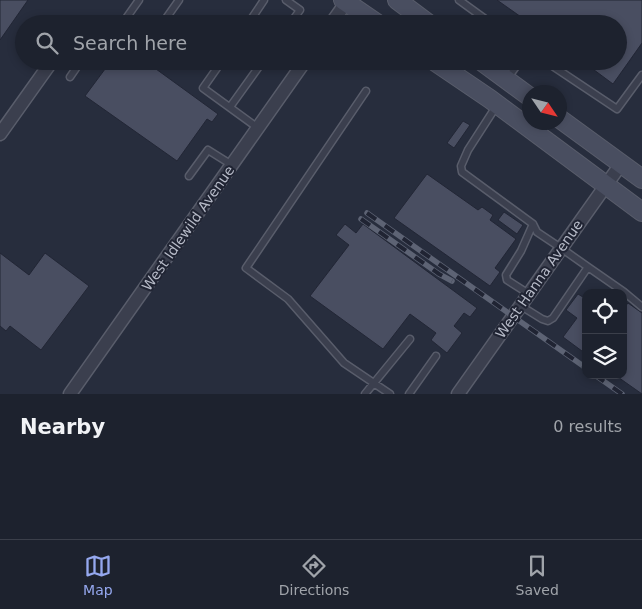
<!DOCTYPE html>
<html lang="en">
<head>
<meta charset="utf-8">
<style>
	body { margin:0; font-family:"DejaVu Sans",sans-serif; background:#252a36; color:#f1f3f6 }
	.controls { position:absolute; right:15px; bottom:15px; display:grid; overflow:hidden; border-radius:10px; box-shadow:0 2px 8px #0003 }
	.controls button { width:45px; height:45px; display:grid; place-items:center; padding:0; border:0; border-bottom:1px solid #3b3f4a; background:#1d222e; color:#f1f3f6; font:25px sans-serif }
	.compass { position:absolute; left:522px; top:85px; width:45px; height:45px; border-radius:50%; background:#1d222e; box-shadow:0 2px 8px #0003; rotate:125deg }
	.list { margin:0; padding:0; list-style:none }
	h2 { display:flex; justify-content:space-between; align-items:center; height:65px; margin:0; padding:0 20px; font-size:21px }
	h2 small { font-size:16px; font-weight:400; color:#a0a4aa }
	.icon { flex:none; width:28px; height:28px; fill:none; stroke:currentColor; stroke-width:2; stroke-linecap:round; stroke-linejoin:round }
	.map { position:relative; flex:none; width:642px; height:394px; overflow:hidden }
	.search { position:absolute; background:#1d222e; box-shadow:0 2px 8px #0003; left:15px; right:15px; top:15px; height:55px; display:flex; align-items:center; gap:12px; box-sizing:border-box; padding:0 18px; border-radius:28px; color:#a0a4aa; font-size:19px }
	.sheet { height:145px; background:#1d222e }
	nav { display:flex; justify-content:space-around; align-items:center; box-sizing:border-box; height:70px; border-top:1px solid #3b3f4a; background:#1d222e; font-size:14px; color:#a0a4aa }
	nav a { display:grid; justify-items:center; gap:2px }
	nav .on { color:#95a8ef }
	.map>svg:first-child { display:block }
	.building { fill:#494e61; stroke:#222635 }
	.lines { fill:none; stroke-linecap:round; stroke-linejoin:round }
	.service-casing { stroke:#595d6b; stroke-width:9 }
	.minor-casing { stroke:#595d6b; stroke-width:15 }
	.secondary-casing { stroke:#595d6b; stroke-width:20 }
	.service { stroke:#3b3f4e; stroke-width:6 }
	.minor { stroke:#3b3f4e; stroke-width:12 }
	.secondary { stroke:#494e60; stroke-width:18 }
	.rail-casing { stroke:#5d6374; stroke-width:5.5 }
	.rail { stroke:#202433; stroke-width:4; stroke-dasharray:11; stroke-linecap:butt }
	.labels { text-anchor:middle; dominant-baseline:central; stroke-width:4; stroke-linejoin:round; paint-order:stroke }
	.street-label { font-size:14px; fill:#b7bbc8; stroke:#202433 }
</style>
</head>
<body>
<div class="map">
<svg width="642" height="394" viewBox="0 0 642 394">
	<rect width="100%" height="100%" fill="#272d3d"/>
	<!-- building -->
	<path class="building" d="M0 0H28L0 40Z
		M497 0H642V43L613 84 582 61H618V24H531Z
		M111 61H145L218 114 212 122 207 119 177 161 85 96Z
		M463 121 470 125 454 148 447 143Z
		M427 174 478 210 482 207 493 215 490 220 516 239 495 268 500 272 490 286 394 218Z
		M504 212 523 225 517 234 498 220Z
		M345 224 356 233 363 224 477 308 470 317 464 313 454 326 462 333 447 353 431 340 436 333 410 314 383 349 310 296 349 245 336 235Z
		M0 253 29 275 45 253 89 286 41 350 10 326 6 331 0 326Z
		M578 294 586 299V354L563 337 577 318 566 310Z
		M628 303 642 313V394L615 375H623V309Z"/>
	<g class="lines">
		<!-- service casing -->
		<g class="service-casing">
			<path id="service" d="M286 0 300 10 290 24
				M459 0 492 24
				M122 24 139 0
				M162 24 179 0
				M248 24 264 0
				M222 61 203 88 258 128
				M545 61 617 109 642 75
				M70 77 81 61
				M507 79 520 61
				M366 91 246 268 288 299 344 363 390 394
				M497 105 468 150 461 166 462 172 533 224 537 232 561 248 588 267
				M230 107 263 61
				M189 176 208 150 232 165
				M529 294 507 280 506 275 521 251 533 224
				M521 306 542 319 548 321 553 318 588 267 624 292 642 307
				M365 394 410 339
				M409 394 436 356"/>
		</g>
		<!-- minor casing -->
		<g class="minor-casing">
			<path id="minor" d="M331 24 348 0
				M0 134 52 61
				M70 394 305 61
				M458 394 621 164"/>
		</g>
		<!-- secondary casing -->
		<g class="secondary-casing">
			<path id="secondary" d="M343 0 378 24
				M397 0 429 24
				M434 61 490 99 642 212
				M481 61 530 97
				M560 119 642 179"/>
		</g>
		<!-- service -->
		<use href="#service" class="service"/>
		<!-- minor -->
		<use href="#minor" class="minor"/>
		<!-- secondary -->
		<use href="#secondary" class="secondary"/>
		<!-- rail casing -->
		<g class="rail-casing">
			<path id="rail" d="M367 213 586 368
				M361 219 439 274 452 281
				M595 375 622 394"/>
		</g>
		<!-- rail -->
		<use href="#rail" class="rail"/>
	</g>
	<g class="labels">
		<!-- street labels -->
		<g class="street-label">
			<text transform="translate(188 228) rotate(-55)">West Idlewild Avenue</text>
			<text transform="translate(539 279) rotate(-55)">West Hanna Avenue</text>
		</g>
	</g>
</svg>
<div class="controls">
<button><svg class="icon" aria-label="locate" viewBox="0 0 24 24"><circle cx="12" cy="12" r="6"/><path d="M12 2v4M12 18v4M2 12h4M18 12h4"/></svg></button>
<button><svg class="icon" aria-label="layers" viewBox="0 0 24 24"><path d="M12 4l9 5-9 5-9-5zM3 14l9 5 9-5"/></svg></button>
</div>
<svg class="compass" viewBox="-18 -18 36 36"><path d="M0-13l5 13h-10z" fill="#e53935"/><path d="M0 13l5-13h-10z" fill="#a0a4aa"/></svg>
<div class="search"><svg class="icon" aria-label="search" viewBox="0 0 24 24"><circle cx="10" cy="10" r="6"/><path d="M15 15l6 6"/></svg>Search here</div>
</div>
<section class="sheet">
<h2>Nearby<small>0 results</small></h2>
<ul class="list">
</ul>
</section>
<nav>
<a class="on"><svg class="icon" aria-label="map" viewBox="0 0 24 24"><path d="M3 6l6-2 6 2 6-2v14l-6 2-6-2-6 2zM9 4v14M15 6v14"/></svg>Map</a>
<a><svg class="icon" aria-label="directions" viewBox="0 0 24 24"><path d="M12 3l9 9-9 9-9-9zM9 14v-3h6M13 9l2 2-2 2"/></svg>Directions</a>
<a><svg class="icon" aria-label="saved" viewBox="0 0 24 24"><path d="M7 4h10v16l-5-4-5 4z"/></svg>Saved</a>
</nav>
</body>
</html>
